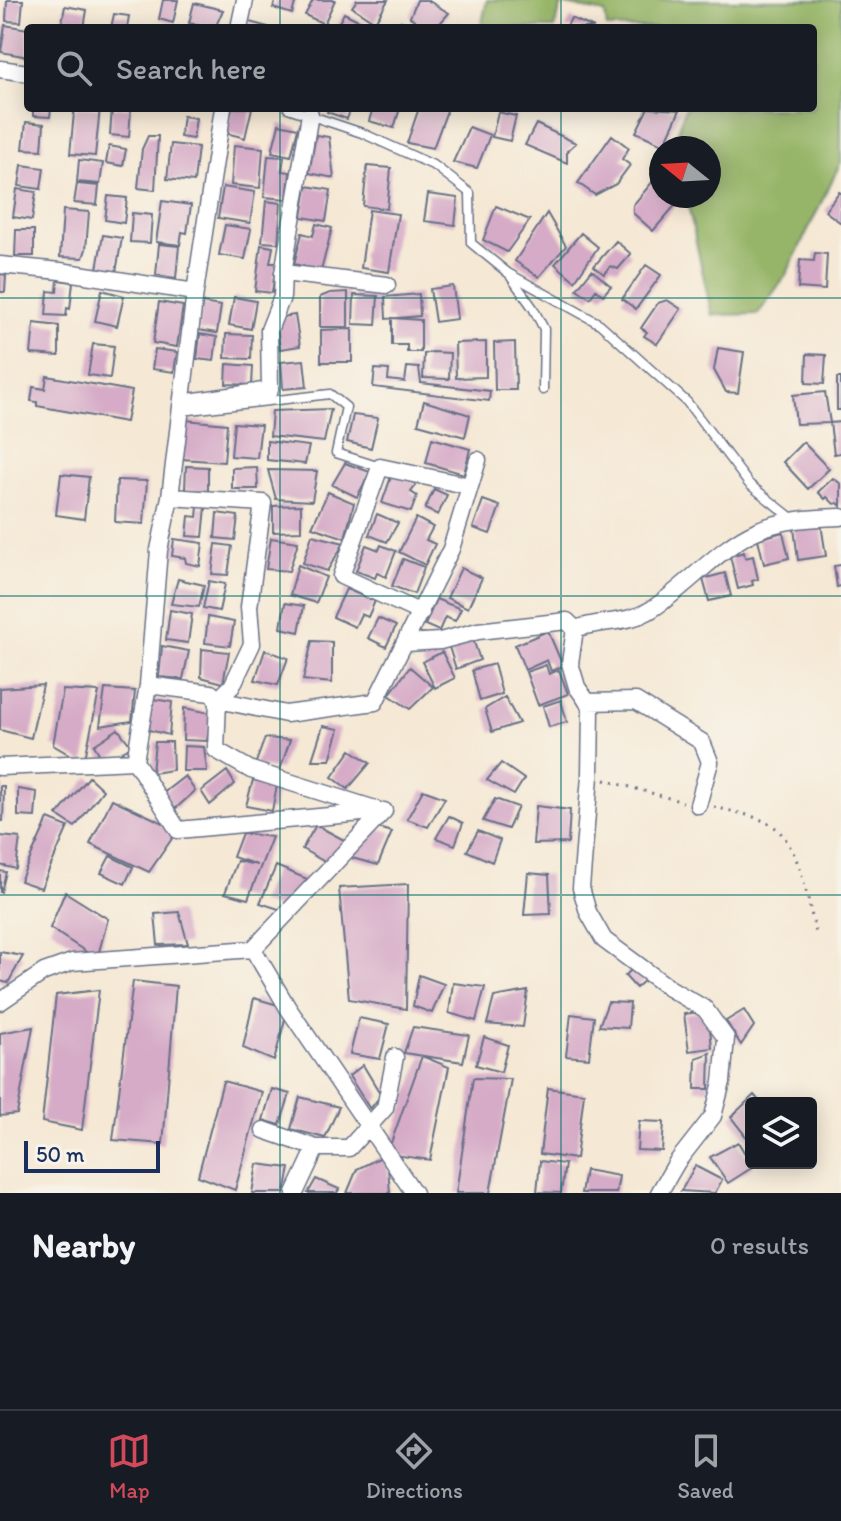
<!DOCTYPE html>
<html lang="en">
<head>
<meta charset="utf-8">
<style>
	body { margin:0; font-family:Itim,sans-serif; background:#20242c; color:#f1f3f6 }
	.controls { position:absolute; right:24px; bottom:24px; display:grid; overflow:hidden; border-radius:8px; box-shadow:0 4px 20px #0003 }
	.controls button { width:72px; height:72px; display:grid; place-items:center; padding:0; border:0; border-bottom:2px solid #363941; background:#171b24; color:#f1f3f6; font:40px sans-serif }
	.compass { position:absolute; left:649px; top:136px; width:72px; height:72px; border-radius:50%; background:#171b24; box-shadow:0 4px 20px #0003; rotate:288deg }
	.scale { position:absolute; left:24px; bottom:20px; width:136px; box-sizing:border-box; padding-left:8px; border:4px solid #1b2f5e; border-top:0; font-size:22px; line-height:28px; white-space:nowrap; color:#1b2f5e; -webkit-text-stroke:6px #f7f3e8; paint-order:stroke }
	.list { margin:0; padding:0; list-style:none }
	h2 { display:flex; justify-content:space-between; align-items:center; height:104px; margin:0; padding:0 32px; font-size:34px }
	h2 small { font-size:26px; font-weight:400; color:#9ea1a6 }
	.icon { flex:none; width:44px; height:44px; fill:none; stroke:currentColor; stroke-width:2; stroke-linecap:round; stroke-linejoin:round }
	.map { position:relative; flex:none; width:841px; height:1193px; overflow:hidden }
	.search { position:absolute; background:#171b24; box-shadow:0 4px 20px #0003; left:24px; right:24px; top:24px; height:88px; display:flex; align-items:center; gap:20px; box-sizing:border-box; padding:0 28px; border-radius:8px; color:#9ea1a6; font-size:30px }
	.sheet { height:216px; background:#171b24 }
	nav { display:flex; justify-content:space-around; align-items:center; box-sizing:border-box; height:112px; border-top:2px solid #363941; background:#171b24; font-size:22px; color:#9ea1a6 }
	nav a { display:grid; justify-items:center; gap:4px }
	nav .on { color:#d1495b }
	.map>svg:first-child { display:block }
	.forest { fill:#96b568; stroke:#587263; stroke-width:2 }
	.building { fill:#d6abc7 }
	.lines { fill:none; stroke-linecap:round; stroke-linejoin:round }
	.service-casing { stroke:#677087; stroke-width:11 }
	.minor-casing { stroke:#677087; stroke-width:19 }
	.path { stroke:#677087; stroke-width:3; stroke-dasharray:2 6; stroke-linecap:butt }
	.service { stroke:#fff; stroke-width:8 }
	.minor { stroke:#fff; stroke-width:16 }
	.grid { fill:none; stroke:#0f766e; stroke-width:2; stroke-opacity:0.55 }
</style>
</head>
<body>
<div class="map">
<svg width="841" height="1193" viewBox="0 0 841 1193">
	<rect width="100%" height="100%" fill="#f7f3e8"/>
	<filter id="ink" filterUnits="userSpaceOnUse"><feTurbulence type="fractalNoise" baseFrequency=".0125" numOctaves="2"/><feDisplacementMap in="SourceGraphic" scale="16" xChannelSelector="R" yChannelSelector="G"/><feConvolveMatrix kernelMatrix="1 2 1 2 8 2 1 2 1" color-interpolation-filters="sRGB"/></filter>
	<filter id="wash" filterUnits="userSpaceOnUse"><feTurbulence type="fractalNoise" baseFrequency=".006" numOctaves="4" result="noise"/><feDisplacementMap in="SourceGraphic" scale="32" xChannelSelector="R" yChannelSelector="G"/><feGaussianBlur stdDeviation="1.8" result="paint"/><feColorMatrix in="noise" values="0 0 0 0 0 0 0 0 0 0 0 0 0 0 0 0 0 1.4 0 .05"/><feComposite in="paint" operator="in"/></filter>
	<g filter="url(#wash)">
		<rect width="100%" height="100%" fill="#f5e8d4"/>
		<!-- forest -->
		<path class="forest" d="M487 0H841V162L786 275 758 314 712 315 686 196H709V148H673L685 108H813V28H607L605 13 562 4 554 28H481Z"/>
		<g id="blocks">
			<!-- building -->
			<path class="building" d="M7 0H23L21 22 6 21Z
				M163 0H178L173 23 159 19Z
				M276 0H296L292 14 273 8Z
				M313 0H335L324 24 305 15Z
				M357 0H388L375 22 352 7Z
				M417 0H427L449 13 436 28H427L410 17Z
				M194 3 223 10 215 28H198V25L189 23Z
				M65 6 87 10 84 28 61 27Z
				M344 13 374 28H336Z
				M114 14 129 16 127 28H111Z
				M571 18 594 28H566Z
				M246 21 268 27V28H244Z
				M401 21 414 28H397Z
				M5 25 28 29V57L1 52Z
				M33 108H51L50 117 33 116Z
				M77 108H100L95 156 70 154 74 113Z
				M112 108H131L129 137 110 135Z
				M232 108H252L245 138 226 133Z
				M329 108H351L347 119 327 112Z
				M373 108H400L394 128 369 121Z
				M419 108H448L433 148 407 143Z
				M648 108 680 110 664 145 636 132Z
				M498 112 516 116 510 141 492 137Z
				M183 116 196 118 193 139 180 137Z
				M26 122 44 124 42 150 23 149Z
				M279 124 298 128 291 156 272 152Z
				M536 124 576 143 567 151V163L525 145Z
				M469 127 490 135 477 168 453 162Z
				M316 135 329 137 334 178 309 173Z
				M612 135 629 148 622 159 630 165 616 184 595 195 578 183Z
				M148 136H158L155 190 138 188 142 149Z
				M171 144 198 147 194 182 167 179Z
				M234 145 263 148 260 188 231 185Z
				M109 146 126 149 123 166 106 163Z
				M268 156 284 157 282 171 290 172 287 199 264 197Z
				M79 160 103 163 100 184 77 182Z
				M22 165 44 168 41 189 19 186Z
				M367 166 391 168 387 209 363 206Z
				M654 180 661 187V196H671L678 202 653 231 633 213V205Z
				M77 184 99 186 97 205 74 203Z
				M307 186 331 190 326 221 302 217Z
				M223 187 255 192 250 223 218 218Z
				M17 189 36 192 32 220 13 217Z
				M839 192 841 193V223L825 211Z
				M428 194 458 198 455 225 424 221Z
				M108 196 127 198 124 223 105 220Z
				M162 201 191 205 187 233 182 232 180 245 156 242Z
				M266 201 281 203 278 243 262 242Z
				M496 206 530 220 507 252 483 240Z
				M63 210 89 212 86 249 83 258 60 257Z
				M369 210 398 214 389 272 361 268Z
				M132 213 152 215 150 243 130 242Z
				M547 213 566 246 539 277 515 261Z
				M316 224 332 228 321 271 294 264 302 233 313 236Z
				M225 225 251 229 245 259 219 255Z
				M16 230H34V256H15Z
				M581 233 598 247 575 281 555 264Z
				M103 235 122 238 116 272 97 269Z
				M616 241 631 254 618 269 611 266 604 274 594 266Z
				M159 244 179 246 176 278 156 275Z
				M261 245 273 247 270 263H276L272 293 255 291Z
				M815 253 827 254 825 290 798 288 800 260 814 261Z
				M646 265 661 275 636 309 622 299Z
				M592 270 611 286 603 295 596 290 590 298 577 289Z
				M0 274 6 275 5 292H0Z
				M58 280 73 282 70 309 67 308 66 316 46 315 48 291 57 292Z
				M453 286 457 319 435 322 430 289Z
				M102 290 124 296 117 326 95 321Z
				M348 292V327H320V297L330 293Z
				M419 294 420 316 386 319 385 297Z
				M354 295 378 296 376 325 353 324Z
				M234 297 256 301 251 329 229 325Z
				M667 300 681 309 657 344 644 336 647 332 641 328 658 303Z
				M159 302 183 306 177 347 153 343Z
				M202 303 221 306 217 333 198 330Z
				M295 315 300 346 280 349 276 318Z
				M392 318 421 320V352H407V345H392Z
				M34 323 59 326V356L31 354Z
				M352 329V362H321V330Z
				M200 334 217 337 214 361 197 359Z
				M226 334 252 335 251 359 225 358Z
				M486 342V377L456 378 455 343Z
				M515 342 516 390H495L494 343Z
				M93 344 114 346 110 378 88 375Z
				M718 348 744 352 738 393 726 392 714 370Z
				M155 349 177 352 174 372 152 369Z
				M432 352 450 353 449 379 423 378 424 354Z
				M807 354 826 355 824 384 806 383Z
				M304 360 307 387 283 389 281 362Z
				M227 364 253 366 252 385 226 384Z
				M407 367 419 368 421 383 490 391 489 401 373 387 375 369 389 370 388 380 405 382Z
				M47 376 132 391 126 422 37 406V402L31 401 33 387 45 389Z
				M837 378H841V410H837Z
				M825 392 830 423 796 424 793 395Z
				M424 401 470 415 465 437 418 424Z
				M331 409 324 442 270 436 272 411Z
				M353 415 378 418 371 448 347 442Z
				M185 420 227 424 224 462 182 459Z
				M841 422V453L834 454 830 423Z
				M234 423 261 425 257 458 231 456Z
				M432 438 470 449 464 474 426 463Z
				M267 441 309 446 305 464 267 460Z
				M803 442 829 469 808 489 783 462Z
				M345 463 370 472 357 497 332 485Z
				M186 466 208 467V491L185 490Z
				M257 467 258 489H232V468Z
				M268 470 317 471 312 501 276 499Z
				M61 474 89 477 84 519 56 515Z
				M392 474 418 483 411 492 417 496 411 512 382 503Z
				M833 478 841 484V506L838 503 834 504 827 497 825 499 818 492Z
				M117 480 147 481 144 524 115 522Z
				M434 489 447 495 438 515 425 509Z
				M328 492 354 503 345 538 312 527Z
				M483 500 500 506 490 534 473 528Z
				M301 505V531L273 532V506Z
				M198 506 206 507 203 537 187 536 189 516 197 517Z
				M217 513 238 516 235 540 215 538Z
				M377 514 398 523 387 542 369 535Z
				M416 518 433 527 426 540 435 544 425 565 399 552Z
				M821 524 826 556 798 560 794 528Z
				M783 532 789 558 764 564 758 539Z
				M312 535 344 543 327 571 303 563Z
				M271 538 298 542 289 571 266 569Z
				M174 539 203 543 200 566 186 563 185 558 172 556Z
				M216 544 232 546 228 575 212 574Z
				M366 545 379 550 381 545 396 551 386 577 377 573 375 578 356 571Z
				M744 552 745 558 753 556 758 579 752 581 753 585 738 589 730 556Z
				M403 559 424 567 414 594 392 586Z
				M298 565 326 577 316 603 290 595Z
				M841 565V586L837 587 834 566Z
				M461 568 482 578 468 608 447 598Z
				M725 573 731 596 709 601 703 579Z
				M178 579 204 585 199 607 171 604Z
				M209 581 225 584 219 611 203 608Z
				M346 589 375 601 368 617 361 614 355 627 333 617Z
				M436 599 461 609 455 621 445 617 439 631 425 625Z
				M285 603 304 606 299 632 281 628Z
				M170 610 192 614 188 643 166 640Z
				M208 617 234 622 230 646 205 643Z
				M378 618 396 626 386 647 368 638Z
				M548 631 563 666 551 671 547 660 525 670 515 645Z
				M472 636 480 660 456 669 448 644Z
				M312 641 332 642V683L303 680Z
				M162 646 189 651 183 679 159 677Z
				M202 649 229 652 223 683 201 677Z
				M265 650 288 658 278 685 255 680Z
				M442 652 455 678 435 688 422 662Z
				M494 664 502 694 480 701 472 670Z
				M546 665 549 674 559 670 568 694 538 705 526 672Z
				M410 667 433 687 410 709 389 695Z
				M43 685 31 738 0 730V688Z
				M105 689 135 691 132 721 100 726Z
				M63 690 99 692 84 763 53 745Z
				M505 697 519 723 492 732 485 709Z
				M153 699 172 702 169 735 149 730Z
				M561 700 567 722 549 727 543 706Z
				M184 708 211 713 207 741 183 740Z
				M323 726 339 729 330 760H312Z
				M118 729 131 746 104 762 94 745Z
				M265 738 290 740 280 770 255 765Z
				M155 742H172L173 770 152 773Z
				M184 746 204 747 207 771H183Z
				M351 750 370 763 348 789 332 777Z
				M501 763 524 779 514 795 487 780Z
				M227 771 235 784 210 805 201 791Z
				M185 776 195 791 175 809 162 794Z
				M89 777 103 790 75 827 57 815Z
				M253 780 277 785 272 811 246 806Z
				M0 786H4L3 821H0Z
				M18 789 37 792 35 817 18 816Z
				M423 790 445 798 428 827 407 819Z
				M112 799 178 830 149 872 90 844Z
				M495 799 518 807 508 829 483 821Z
				M536 806 570 810 568 843 533 844Z
				M449 816 463 823 455 845 436 838Z
				M48 819 68 827 41 888 20 881Z
				M316 825 344 840 332 866 302 849Z
				M370 826 392 832 378 865 352 858Z
				M478 831 500 840 492 862 467 851Z
				M242 833 272 837 248 899 225 893 237 861 257 865 233 857Z
				M0 836 20 838 16 869 0 865Z
				M110 856 133 867 125 884 101 873Z
				M276 866 307 879 288 912 260 903Z
				M0 871 6 872 1 892H0Z
				M528 873 549 875 551 914 524 915Z
				M408 884 406 1009 349 999 339 888Z
				M65 892 108 919 97 959 50 928Z
				M179 912 188 944 158 945 155 914Z
				M0 952 23 956 8 983 0 981Z
				M634 967 646 979 636 988 625 976Z
				M419 975 444 984 432 1013 413 1006Z
				M133 981 176 986 163 1144 113 1140Z
				M453 983 485 987 476 1021 449 1013Z
				M99 990 82 1130 42 1122 56 995Z
				M528 991 523 1027 487 1024 494 997Z
				M254 998 288 1008 274 1061 243 1048Z
				M608 1002 630 1003 628 1028 599 1026Z
				M744 1010 754 1026 741 1045 726 1021Z
				M699 1012 710 1029 712 1048 689 1051 684 1014Z
				M571 1014 594 1017 589 1058 566 1056Z
				M359 1018 389 1024 380 1059 350 1054Z
				M33 1027 17 1114 0 1116V1033Z
				M413 1027 469 1035 463 1062 404 1053Z
				M484 1037 508 1045 501 1072 476 1065Z
				M710 1053 709 1089H695L696 1058Z
				M422 1056 449 1067 430 1160 387 1154Z
				M363 1065 381 1095 370 1109 349 1076Z
				M473 1078 511 1079 490 1193H456Z
				M223 1081 262 1092 235 1190 198 1176Z
				M548 1088 584 1093 576 1159 540 1154Z
				M272 1089 290 1094 280 1125 263 1120Z
				M754 1095 761 1103H751V1143L731 1117Z
				M300 1097 339 1107 325 1138 291 1129Z
				M639 1121 664 1122 662 1151 637 1150Z
				M738 1142 753 1167 728 1183 710 1157Z
				M387 1154 390 1193H347L357 1169Z
				M540 1161 565 1164 561 1193 537 1192Z
				M257 1164 290 1168 285 1193H252Z
				M695 1166 722 1180 715 1193 681 1191Z
				M585 1170 619 1176 616 1193H581Z
				M316 1179 339 1189 337 1193H308Z"/>
		</g>
	</g>
	<g filter="url(#ink)">
		<use href="#blocks" fill-opacity="0" stroke="#677087" stroke-width="2"/>
		<g class="lines">
			<!-- service casing -->
			<g class="service-casing">
				<path id="service" d="M288 108 362 133 435 166 470 193 471 243 508 273 600 324 687 402 749 484 793 519
					M511 277 533 308 544 329 543 390
					M181 411 330 394 346 407 336 453 380 467"/>
			</g>
			<!-- minor casing -->
			<g class="minor-casing">
				<path id="minor" d="M239 28 245 0
					M0 69 28 73
					M223 108 195 292 170 497 159 550 148 685 135 761 178 830 384 811
					M310 114 283 273 387 285
					M0 265 60 271 195 292
					M182 403 270 390 269 330 282 297 283 273
					M421 613 341 576 380 467 470 486
					M575 629 570 663 577 687 591 707 590 776 581 888 588 912 604 940 669 988 705 1009 726 1038 722 1082 713 1116 677 1162 659 1193
					M575 629C601 620 629 624 652 609 685 588 721 546 756 531 783 519 812 518 841 517
					M406 643 440 641 478 631 567 621 575 629
					M148 685 211 693 218 700 232 686 252 644 249 607 263 503 170 497
					M587 702 636 701 702 742 710 762 698 805
					M0 767 135 761
					M375 809 251 770 216 750 218 700 286 714 375 702 451 549 478 460
					M253 949 288 1008 414 1193
					M0 1002 44 972 72 962 253 949 384 811
					M264 1130 316 1148H349L385 1108 395 1057
					M295 1193 316 1148"/>
			</g>
			<!-- path -->
			<path class="path" d="M605 780 683 802
				M714 807C733 812 763 816 778 830 802 854 808 903 816 934"/>
			<!-- service -->
			<use href="#service" class="service"/>
			<!-- minor -->
			<use href="#minor" class="minor"/>
		</g>
	</g>
	<!-- grid -->
	<path class="grid" d="M280 0V28M561 0V28M280 108V1193M561 108V1193M0 298H841M0 596H841M0 895H841"/>
</svg>
<div class="controls">
<button><svg class="icon" aria-label="layers" viewBox="0 0 24 24"><path d="M12 4l9 5-9 5-9-5zM3 14l9 5 9-5"/></svg></button>
</div>
<svg class="compass" viewBox="-18 -18 36 36"><path d="M0-13l5 13h-10z" fill="#e53935"/><path d="M0 13l5-13h-10z" fill="#9ea1a6"/></svg>
<div class="scale">50 m</div>
<div class="search"><svg class="icon" aria-label="search" viewBox="0 0 24 24"><circle cx="10" cy="10" r="6"/><path d="M15 15l6 6"/></svg>Search here</div>
</div>
<section class="sheet">
<h2>Nearby<small>0 results</small></h2>
<ul class="list">
</ul>
</section>
<nav>
<a class="on"><svg class="icon" aria-label="map" viewBox="0 0 24 24"><path d="M3 6l6-2 6 2 6-2v14l-6 2-6-2-6 2zM9 4v14M15 6v14"/></svg>Map</a>
<a><svg class="icon" aria-label="directions" viewBox="0 0 24 24"><path d="M12 3l9 9-9 9-9-9zM9 14v-3h6M13 9l2 2-2 2"/></svg>Directions</a>
<a><svg class="icon" aria-label="saved" viewBox="0 0 24 24"><path d="M7 4h10v16l-5-4-5 4z"/></svg>Saved</a>
</nav>
</body>
</html>
